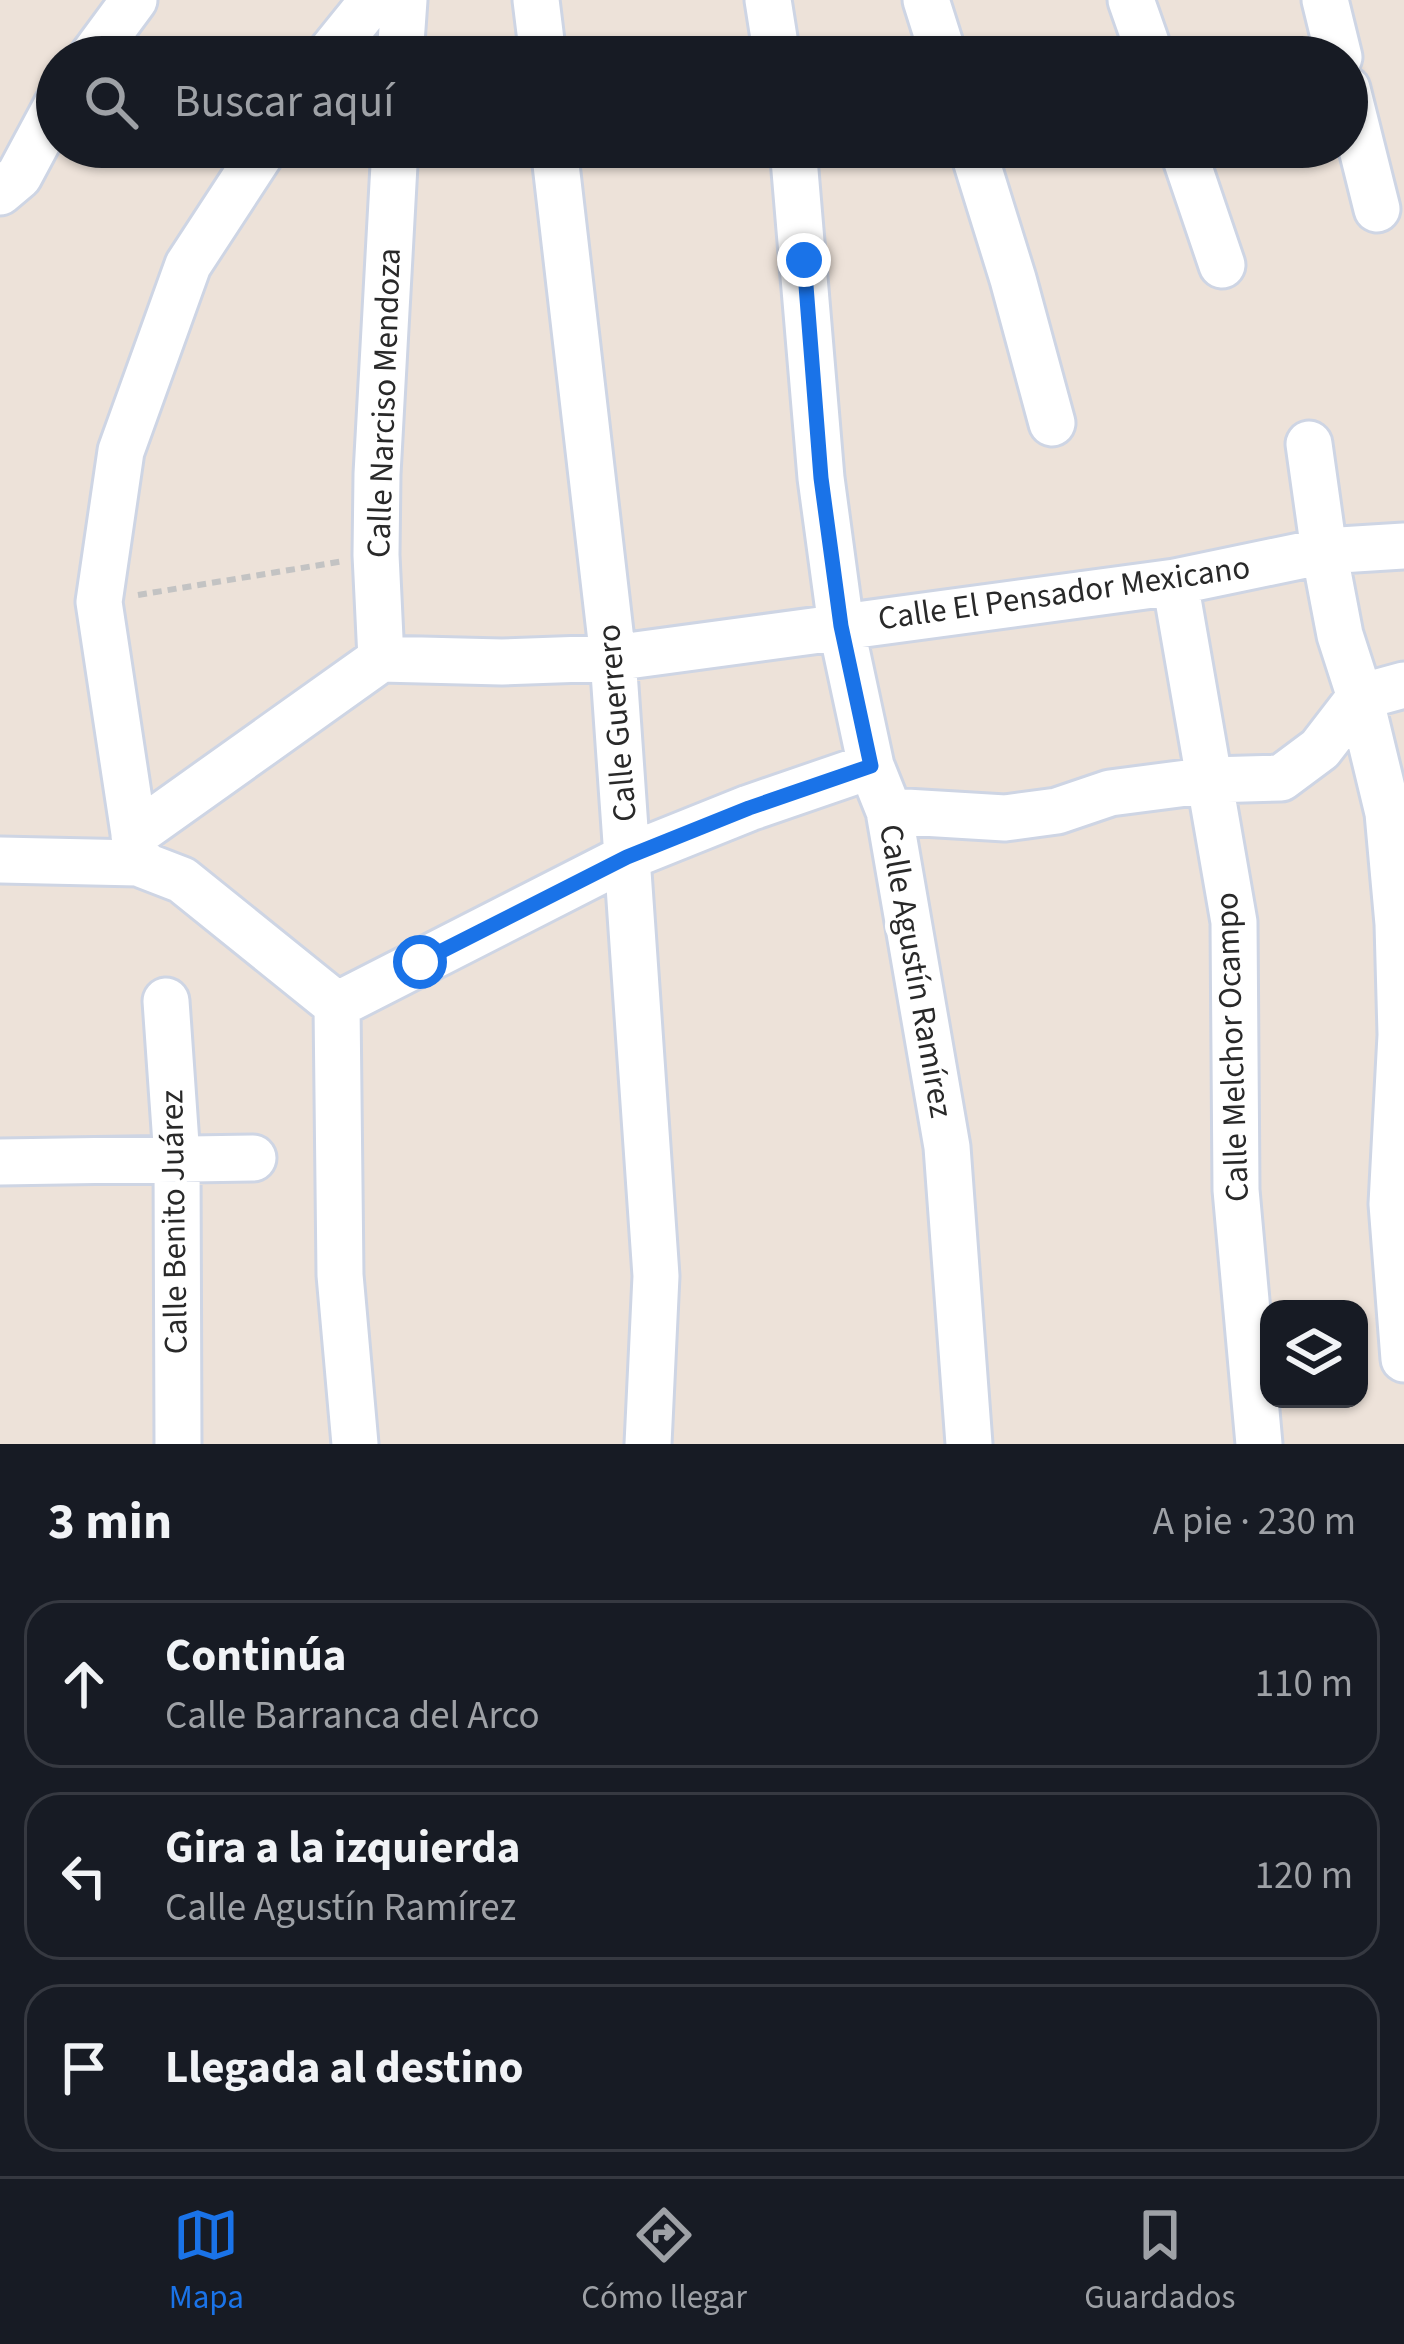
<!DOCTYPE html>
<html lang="es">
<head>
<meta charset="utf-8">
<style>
	body { margin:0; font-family:"Source Sans 3",sans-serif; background:#20242c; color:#f1f3f6 }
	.controls { position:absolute; right:36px; bottom:36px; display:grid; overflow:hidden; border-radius:24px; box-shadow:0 3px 9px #0004 }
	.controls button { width:108px; height:108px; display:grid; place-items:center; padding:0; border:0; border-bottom:3px solid #363941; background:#171b24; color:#f1f3f6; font:60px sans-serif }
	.stop { position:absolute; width:36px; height:36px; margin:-27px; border:9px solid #1a73e8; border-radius:50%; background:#fff }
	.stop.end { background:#1a73e8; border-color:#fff; box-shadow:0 3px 12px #0008 }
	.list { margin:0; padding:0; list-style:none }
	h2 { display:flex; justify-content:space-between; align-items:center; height:156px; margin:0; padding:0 48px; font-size:51px }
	h2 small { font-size:39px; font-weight:400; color:#9ea1a6 }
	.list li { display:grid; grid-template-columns:78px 1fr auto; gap:36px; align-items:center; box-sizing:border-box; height:168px; margin:0 24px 24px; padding:0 24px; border:3px solid #363941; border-radius:36px }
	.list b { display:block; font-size:45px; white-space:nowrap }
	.list p { margin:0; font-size:39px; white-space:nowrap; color:#9ea1a6 }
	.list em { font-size:39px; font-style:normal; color:#9ea1a6 }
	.icon { flex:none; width:66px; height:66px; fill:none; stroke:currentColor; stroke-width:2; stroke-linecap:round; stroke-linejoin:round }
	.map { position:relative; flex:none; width:1404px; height:1444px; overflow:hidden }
	.search { position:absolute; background:#171b24; box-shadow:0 3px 9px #0004; left:36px; right:36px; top:36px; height:132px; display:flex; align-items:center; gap:30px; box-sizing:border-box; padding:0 42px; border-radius:66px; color:#9ea1a6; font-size:45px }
	.sheet { height:732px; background:#171b24 }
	nav { display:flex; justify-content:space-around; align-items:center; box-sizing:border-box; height:168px; border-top:3px solid #363941; background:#171b24; font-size:33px; color:#9ea1a6 }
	nav a { display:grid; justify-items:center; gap:6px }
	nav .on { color:#1a73e8 }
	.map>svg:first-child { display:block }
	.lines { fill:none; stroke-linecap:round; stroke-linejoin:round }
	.minor-casing { stroke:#ced5e4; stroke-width:51 }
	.path { stroke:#c3c3c3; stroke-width:6; stroke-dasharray:9 6; stroke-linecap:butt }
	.minor { stroke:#fff; stroke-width:45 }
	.route { stroke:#1a73e8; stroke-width:15 }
	.labels { text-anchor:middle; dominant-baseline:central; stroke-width:10; stroke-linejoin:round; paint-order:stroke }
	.street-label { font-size:33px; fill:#292929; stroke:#fff }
</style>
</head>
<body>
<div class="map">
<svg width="1404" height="1444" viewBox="0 0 1404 1444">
	<rect width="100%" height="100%" fill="#ede2d9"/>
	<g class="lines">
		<!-- minor casing -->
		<g class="minor-casing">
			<path id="minor" d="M536 0 543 57
				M768 0 777 57
				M926 0 944 57
				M1131 0 1151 57
				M1325 0 1339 57
				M92 57 134 0
				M327 57 373 0
				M400 57 404 0
				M1347 89 1377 209
				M554 147 613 658 627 857 656 1276 648 1444
				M793 147 821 478 841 626 871 766 889 811 947 1147 969 1444
				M972 147 1013 279 1052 423
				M1182 147 1222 265
				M0 192 19 176 57 105
				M1309 444 1324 551 1340 635 1360 697 1388 813 1398 924 1401 1035 1392 1204 1404 1359
				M1175 582 1234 922 1236 1190 1259 1444
				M381 659 376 555 377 474 395 147
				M889 811 1005 818 1057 811 1110 793 1210 780 1281 778 1320 749 1360 697 1404 685
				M134 835 381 659 502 662 613 658 1175 582 1324 551 1404 546
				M0 860 138 863 182 880 337 1005 627 857 749 808 871 766
				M138 860 99 602 121 451 188 265 265 147
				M166 1001 177 1158 178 1444
				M337 1005 340 1275 355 1444
				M0 1162 253 1158"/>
		</g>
		<!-- path -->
		<path class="path" d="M138 595 344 561"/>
		<!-- minor -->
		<use href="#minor" class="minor"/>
	</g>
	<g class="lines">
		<!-- route -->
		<path class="route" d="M420 962 627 857 749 808 871 766 841 626 821 478 804 260"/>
	</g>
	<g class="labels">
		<!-- street labels -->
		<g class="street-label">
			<text transform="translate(384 403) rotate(-88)">Calle Narciso Mendoza</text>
			<text transform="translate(1064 593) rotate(-8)">Calle El Pensador Mexicano</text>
			<text transform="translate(617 723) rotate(-95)">Calle Guerrero</text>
			<text transform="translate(916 971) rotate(80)">Calle Agustín Ramírez</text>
			<text transform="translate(1232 1047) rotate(-92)">Calle Melchor Ocampo</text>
			<text transform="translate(174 1222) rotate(-91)">Calle Benito Juárez</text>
		</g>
	</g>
</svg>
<div class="controls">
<button><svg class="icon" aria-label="layers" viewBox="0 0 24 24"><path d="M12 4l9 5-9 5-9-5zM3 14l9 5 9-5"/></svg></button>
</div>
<div class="stop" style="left:420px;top:962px"></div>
<div class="stop end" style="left:804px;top:260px"></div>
<div class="search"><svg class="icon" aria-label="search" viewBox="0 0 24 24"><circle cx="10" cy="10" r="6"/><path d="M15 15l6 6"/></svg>Buscar aquí</div>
</div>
<section class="sheet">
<h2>3 min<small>A pie · 230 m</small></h2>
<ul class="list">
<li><svg class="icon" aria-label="ahead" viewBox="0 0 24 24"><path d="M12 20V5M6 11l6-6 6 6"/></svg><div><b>Continúa</b><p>Calle Barranca del Arco</p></div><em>110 m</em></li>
<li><svg class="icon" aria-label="left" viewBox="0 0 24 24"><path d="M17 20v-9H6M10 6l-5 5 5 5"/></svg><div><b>Gira a la izquierda</b><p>Calle Agustín Ramírez</p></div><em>120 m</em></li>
<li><svg class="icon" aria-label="arrive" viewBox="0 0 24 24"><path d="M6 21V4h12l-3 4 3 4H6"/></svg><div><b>Llegada al destino</b></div></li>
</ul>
</section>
<nav>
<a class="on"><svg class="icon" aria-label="map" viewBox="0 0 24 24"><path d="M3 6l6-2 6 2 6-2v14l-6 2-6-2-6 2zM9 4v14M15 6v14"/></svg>Mapa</a>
<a><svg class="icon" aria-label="directions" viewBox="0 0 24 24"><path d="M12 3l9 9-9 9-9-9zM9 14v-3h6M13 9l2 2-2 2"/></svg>Cómo llegar</a>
<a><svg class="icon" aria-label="saved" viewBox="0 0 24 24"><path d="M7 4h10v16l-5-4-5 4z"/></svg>Guardados</a>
</nav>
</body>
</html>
